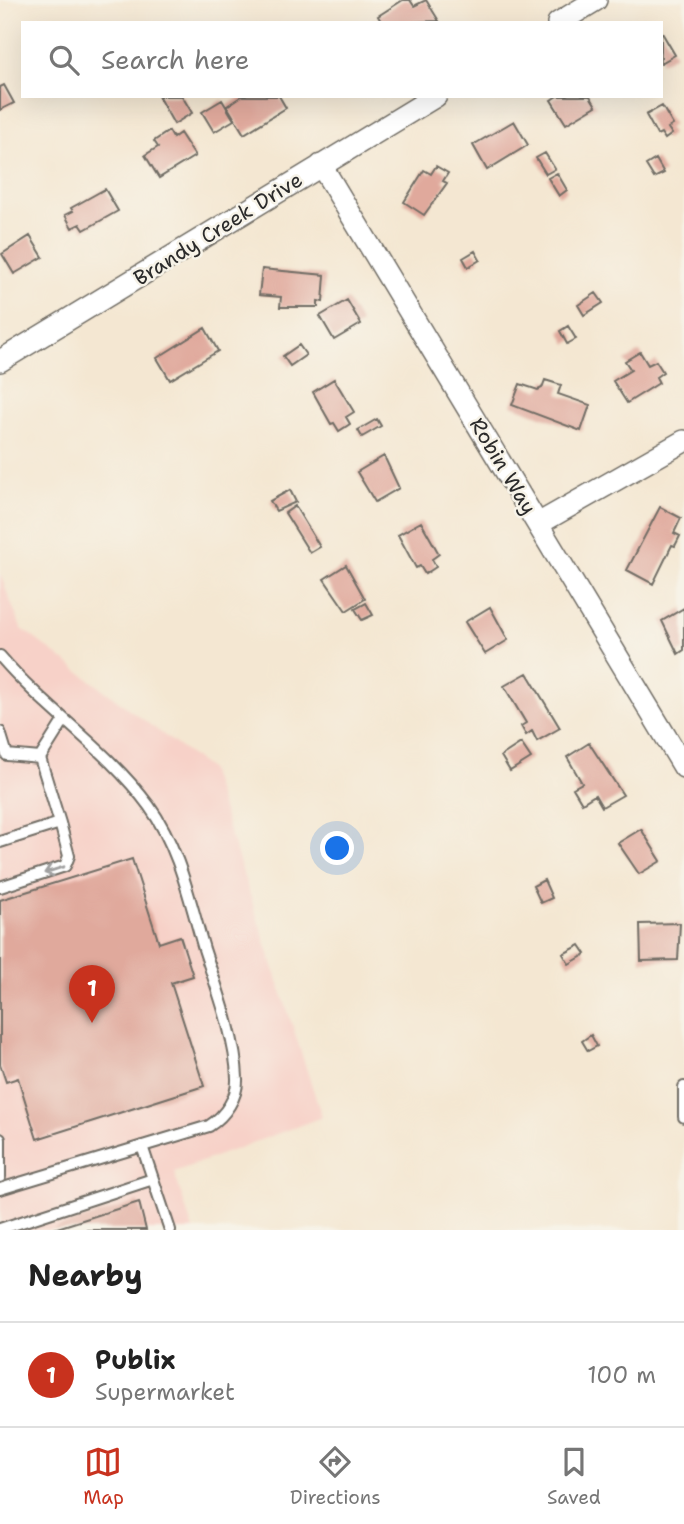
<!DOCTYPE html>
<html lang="en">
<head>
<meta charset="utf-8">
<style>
	body { margin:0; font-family:"Shantell Sans",sans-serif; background:#f6f6f6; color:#222 }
	.you { position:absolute; left:338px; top:849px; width:24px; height:24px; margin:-18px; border:5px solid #fff; border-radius:50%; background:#1a73e8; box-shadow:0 0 0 10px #1a73e833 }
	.badge { display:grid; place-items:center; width:46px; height:46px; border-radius:50%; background:#c8321e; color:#fff; font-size:23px; font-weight:700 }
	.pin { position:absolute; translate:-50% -58px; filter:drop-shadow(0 2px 4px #0008) }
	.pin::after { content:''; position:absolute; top:37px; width:24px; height:21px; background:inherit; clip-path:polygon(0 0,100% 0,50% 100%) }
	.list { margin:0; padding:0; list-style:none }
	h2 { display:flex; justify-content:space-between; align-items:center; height:91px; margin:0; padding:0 28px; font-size:30px }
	h2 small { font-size:23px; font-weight:400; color:#767676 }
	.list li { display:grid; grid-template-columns:46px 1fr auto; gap:21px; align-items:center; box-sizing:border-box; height:105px; padding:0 28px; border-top:2px solid #e0e0e0 }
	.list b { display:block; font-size:26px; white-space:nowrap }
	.list p { margin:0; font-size:23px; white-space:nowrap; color:#767676 }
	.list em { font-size:23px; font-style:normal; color:#767676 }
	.icon { flex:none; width:38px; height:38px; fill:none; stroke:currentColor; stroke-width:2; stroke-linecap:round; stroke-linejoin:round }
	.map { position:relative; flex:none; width:684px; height:1230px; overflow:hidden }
	.search { position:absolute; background:#fff; box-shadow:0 7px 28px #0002; left:21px; right:21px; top:21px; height:77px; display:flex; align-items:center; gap:18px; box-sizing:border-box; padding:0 24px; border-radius:0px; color:#767676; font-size:26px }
	.sheet { height:196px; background:#fff }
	nav { display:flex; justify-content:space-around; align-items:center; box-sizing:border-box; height:98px; border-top:2px solid #e0e0e0; background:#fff; font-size:19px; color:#767676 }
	nav a { display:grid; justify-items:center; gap:4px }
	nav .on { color:#c8321e }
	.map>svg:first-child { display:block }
	.built { fill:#f7d1c8 }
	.building { fill:#e0a99c }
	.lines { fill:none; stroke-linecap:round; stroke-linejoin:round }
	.lane-casing { stroke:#716d65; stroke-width:14 }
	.street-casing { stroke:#716d65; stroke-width:24 }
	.lane { stroke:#fff; stroke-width:10 }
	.street { stroke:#fff; stroke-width:21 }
	.oneway { stroke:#a0a0a0 }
	.labels { text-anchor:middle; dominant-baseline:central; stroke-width:5; stroke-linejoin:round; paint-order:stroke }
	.street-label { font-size:21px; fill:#2b2b2b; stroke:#f7f3e8 }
</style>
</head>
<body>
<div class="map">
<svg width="684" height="1230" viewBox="0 0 684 1230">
	<rect width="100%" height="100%" fill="#f7f3e8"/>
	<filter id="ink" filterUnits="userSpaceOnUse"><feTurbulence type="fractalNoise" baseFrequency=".0143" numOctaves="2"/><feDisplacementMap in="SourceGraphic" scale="14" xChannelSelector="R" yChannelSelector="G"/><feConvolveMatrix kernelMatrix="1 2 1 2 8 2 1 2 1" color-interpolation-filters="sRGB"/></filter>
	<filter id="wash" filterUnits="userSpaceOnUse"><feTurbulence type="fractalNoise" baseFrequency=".00686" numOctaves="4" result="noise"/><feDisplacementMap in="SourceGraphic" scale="28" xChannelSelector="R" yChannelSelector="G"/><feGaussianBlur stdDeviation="1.57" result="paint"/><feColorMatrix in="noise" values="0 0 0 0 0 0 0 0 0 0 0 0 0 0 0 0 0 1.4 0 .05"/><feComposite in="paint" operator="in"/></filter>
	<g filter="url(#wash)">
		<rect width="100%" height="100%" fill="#f4e7d2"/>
		<!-- built -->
		<path class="built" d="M0 574 21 628 209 769 322 1117 174 1172 193 1230H0Z"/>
		<g id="blocks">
			<!-- building -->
			<path class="building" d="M403 0H410L414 6 426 0 439 21 382 23 378 16Z
				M661 31 675 55 661 63Z
				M4 85 14 103 0 110V87Z
				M158 96H182L192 113 174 124Z
				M242 96H279L286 108 244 134 227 106Z
				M557 96H590L596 106 566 124 551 100Z
				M222 100 234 120 214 132 202 112Z
				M662 106 673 125 668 128 672 134 665 139 661 133 657 135 646 115Z
				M514 121 528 145 487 170 473 145Z
				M169 131 173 138 180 133 195 156 159 178 145 155 158 147 154 141Z
				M545 153 555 169 546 174 536 158Z
				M656 159 664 173 654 178 646 165Z
				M436 166 448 173 443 181 447 183 424 215 404 202 424 170 431 174Z
				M557 173 567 190 559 196 548 178Z
				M105 189 118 211 84 230 80 224 72 228 65 215 73 211 71 208Z
				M30 236 43 257 14 274 2 254Z
				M475 251 480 260 468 267 463 258Z
				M262 269 325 275 323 302 318 301V307H280L281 297 259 295Z
				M596 293 603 303 584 315 578 305Z
				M347 300 361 324 334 340 320 316Z
				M568 326 576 339 567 344 560 331Z
				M205 328 218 351 170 380 157 358Z
				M299 345 306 355 290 366 283 356Z
				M640 352 648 365 656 361 663 372 656 377 659 383 627 403 613 381 631 370 625 361Z
				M334 379 354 412 346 417 350 424 339 431 334 423 331 424 313 392Z
				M545 380 561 385 558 394 590 405 581 431 512 405 520 384 538 390 542 388Z
				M377 419 381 426 362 437 358 430Z
				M384 456 399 488 375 502 357 472Z
				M290 490 296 502 276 511 270 501Z
				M295 506 320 547 310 553 285 513Z
				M660 507 681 518 674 533 680 536 675 546 672 545 653 584 627 570Z
				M421 522 439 554 432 559 436 567 425 574 420 566 416 568 398 535Z
				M346 565 365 599 346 611 324 579Z
				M366 603 373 615 362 620 355 609Z
				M490 607 508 640 485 654 465 622Z
				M684 608V650L678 654 662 621Z
				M527 673 560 728 537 741 532 731 526 735 521 726 526 723 504 686Z
				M521 743 531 758 510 771 501 756Z
				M589 743 623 795 602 807 595 795 582 803 573 788 582 783 567 757Z
				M641 829 661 861 639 874 618 843Z
				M132 859 159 943 180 936 193 976 171 983 204 1086 37 1139 18 1078 6 1082 0 1064V900Z
				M544 880 552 898 541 903 533 886Z
				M680 923 678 960 641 961 640 924Z
				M580 945 586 954 569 964 563 954Z
				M591 1035 597 1046 588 1051 582 1041Z
				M139 1202 146 1230H54V1229Z"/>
		</g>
	</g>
	<g filter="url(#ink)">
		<use href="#blocks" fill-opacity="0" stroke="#716d65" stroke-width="2"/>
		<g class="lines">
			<!-- lane casing -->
			<g class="lane-casing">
				<path id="lane" d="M0 656C46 710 107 749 149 806 179 847 190 902 204 949 216 986 236 1039 237 1078 238 1097 225 1116 209 1126L0 1189
					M0 732 7 755 40 758
					M0 842 60 823 40 758 64 720
					M0 887 65 866 69 856 60 823
					M684 1087V1117
					M0 1139V1177
					M142 1146 153 1179
					M0 1229 153 1179 170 1230"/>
			</g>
			<!-- street casing -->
			<g class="street-casing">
				<path id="street" d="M558 23 596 0
					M321 165 684 767
					M0 361 436 96
					M538 524 684 441"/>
			</g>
			<!-- lane -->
			<use href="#lane" class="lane"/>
			<!-- street -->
			<use href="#street" class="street"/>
		</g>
		<!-- one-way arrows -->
		<defs><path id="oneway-shaft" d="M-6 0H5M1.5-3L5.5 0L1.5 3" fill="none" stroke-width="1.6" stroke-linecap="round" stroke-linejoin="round" transform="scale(1.75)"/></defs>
		<use class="oneway" href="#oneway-shaft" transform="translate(54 870) rotate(162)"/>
	</g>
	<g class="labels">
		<!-- street labels -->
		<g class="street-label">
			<text transform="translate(218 229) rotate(-32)">Brandy Creek Drive</text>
			<text transform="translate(503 466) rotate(59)">Robin Way</text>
		</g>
	</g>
</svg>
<div class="you"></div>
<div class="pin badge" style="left:92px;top:1023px">1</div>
<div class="search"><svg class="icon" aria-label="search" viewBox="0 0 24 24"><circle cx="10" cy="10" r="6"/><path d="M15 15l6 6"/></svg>Search here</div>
</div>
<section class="sheet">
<h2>Nearby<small></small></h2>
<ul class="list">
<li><span class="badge">1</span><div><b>Publix</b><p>Supermarket</p></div><em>100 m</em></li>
</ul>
</section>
<nav>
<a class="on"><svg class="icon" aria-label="map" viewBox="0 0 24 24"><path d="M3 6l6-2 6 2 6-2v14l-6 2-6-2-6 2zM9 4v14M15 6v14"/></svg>Map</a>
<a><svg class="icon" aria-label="directions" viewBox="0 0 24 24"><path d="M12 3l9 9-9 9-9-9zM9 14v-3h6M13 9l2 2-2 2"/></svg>Directions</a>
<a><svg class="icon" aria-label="saved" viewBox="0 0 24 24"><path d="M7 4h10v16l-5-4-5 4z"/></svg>Saved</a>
</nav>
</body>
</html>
